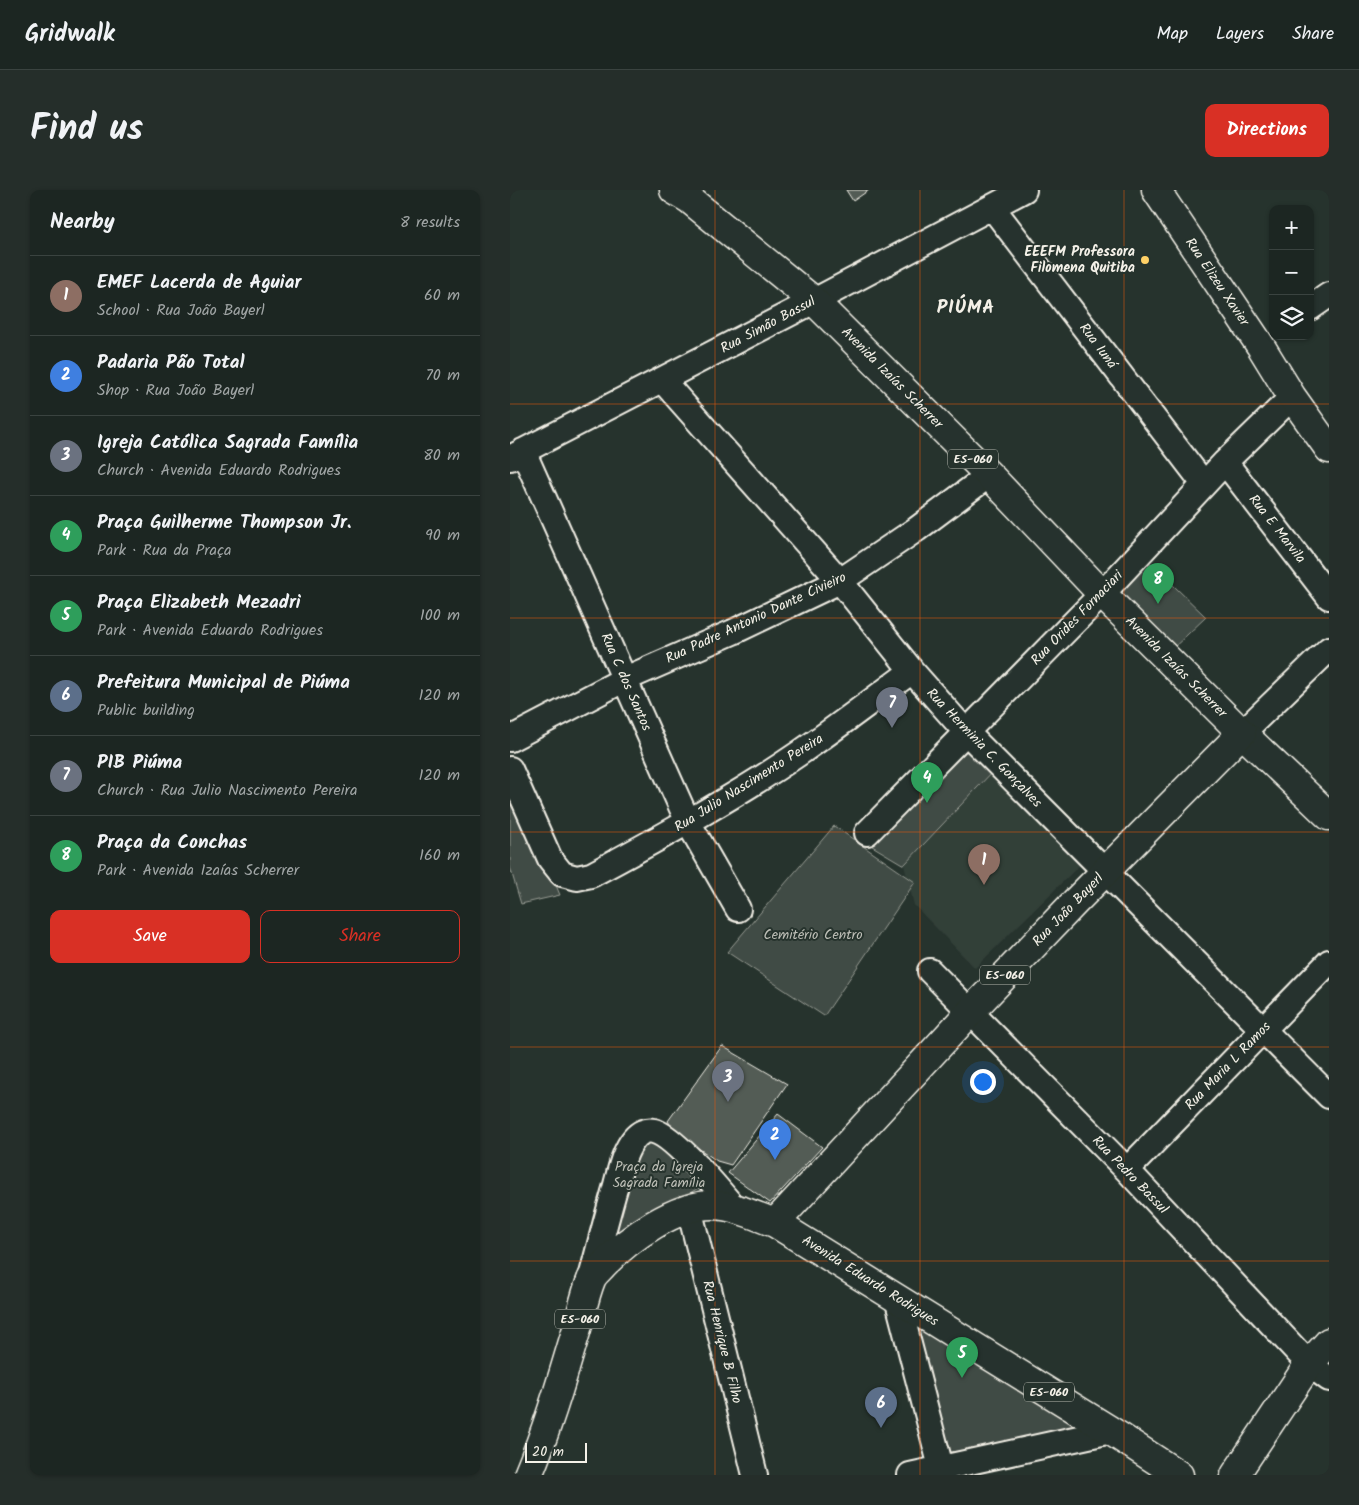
<!DOCTYPE html>
<html lang="en">
<head>
<meta charset="utf-8">
<style>
	body { margin:0; font-family:Kalam,sans-serif; background:#252e2a; color:#f1f3f6 }
	.controls { position:absolute; right:15px; top:15px; display:grid; overflow:hidden; border-radius:10px; box-shadow:0 1px 4px #0004 }
	.controls button { width:45px; height:45px; display:grid; place-items:center; padding:0; border:0; border-bottom:1px solid #3a4340; background:#1c2622; color:#f1f3f6; font:25px sans-serif }
	.scale { position:absolute; left:15px; bottom:12px; width:62px; box-sizing:border-box; padding-left:5px; border:2px solid #f4f1e8; border-top:0; font-size:14px; line-height:18px; white-space:nowrap; color:#f4f1e8; -webkit-text-stroke:4px #26332d; paint-order:stroke }
	.you { position:absolute; left:472px; top:891px; width:18px; height:18px; margin:-12px; border:4px solid #fff; border-radius:50%; background:#1a73e8; box-shadow:0 0 0 8px #1a73e833 }
	.badge { display:grid; place-items:center; width:32px; height:32px; border-radius:50%; background:#d93025; color:#fff; font-size:16px; font-weight:700 }
	.pin { position:absolute; translate:-50% -41px; filter:drop-shadow(0 1px 2px #0008) }
	.pin::after { content:''; position:absolute; top:26px; width:18px; height:15px; background:inherit; clip-path:polygon(0 0,100% 0,50% 100%) }
	.list { margin:0; padding:0; list-style:none }
	h2 { display:flex; justify-content:space-between; align-items:center; height:65px; margin:0; padding:0 20px; font-size:21px }
	h2 small { font-size:16px; font-weight:400; color:#a0a5a5 }
	.list li { display:grid; grid-template-columns:32px 1fr auto; gap:15px; align-items:center; box-sizing:border-box; height:80px; padding:0 20px; border-top:1px solid #3a4340 }
	.list b { display:block; font-size:19px; white-space:nowrap }
	.list p { margin:0; font-size:16px; white-space:nowrap; color:#a0a5a5 }
	.list em { font-size:16px; font-style:normal; color:#a0a5a5 }
	.actions { display:flex; gap:10px; padding:15px 20px }
	.actions a { flex:1; padding:11px 0; border:1px solid #d93025; border-radius:10px; text-align:center; font-size:18px; color:#d93025 }
	.actions .main { background:#d93025; color:#fff }
	.icon { flex:none; width:28px; height:28px; fill:none; stroke:currentColor; stroke-width:2; stroke-linecap:round; stroke-linejoin:round }
	.map { position:relative; flex:none; width:819px; height:1285px; overflow:hidden; border-radius:10px }
	header { display:flex; align-items:center; gap:30px; box-sizing:border-box; height:70px; padding:0 25px; background:#1c2622; border-bottom:1px solid #3a4340 }
	header strong { font-size:24px }
	nav { display:flex; gap:28px; margin-inline-start:auto; font-size:18px }
	.intro { display:flex; align-items:center; justify-content:space-between; box-sizing:border-box; height:120px; padding:0 30px }
	h1 { margin:0; font-size:35px }
	.button { padding:12px 22px; border-radius:10px; background:#d93025; color:#fff; font-size:18px; font-weight:700 }
	main { display:flex; gap:30px; padding:0 30px }
	aside { flex:1; background:#1c2622; border-radius:10px; box-shadow:0 1px 4px #0004 }
	.map>svg:first-child { display:block }
	.built { fill:#333f39 }
	.green { fill:#414b45; stroke:#9a9e96 }
	.building { fill:#525c55; stroke:#f4f1e8 }
	.lines { fill:none; stroke-linecap:round; stroke-linejoin:round }
	.street-casing { stroke:#f4f1e8; stroke-width:28 }
	.secondary-casing { stroke:#f4f1e8; stroke-width:31 }
	.primary-casing { stroke:#f4f1e8; stroke-width:31 }
	.street { stroke:#26332d; stroke-width:24 }
	.secondary { stroke:#26332d; stroke-width:28 }
	.primary { stroke:#26332d; stroke-width:28 }
	.grid { fill:none; stroke:#e8590c; stroke-width:1; stroke-opacity:0.55 }
	.poi-dot { fill:#ffd166; stroke:#26332d; stroke-width:2 }
	.labels { text-anchor:middle; dominant-baseline:central; stroke-width:4; stroke-linejoin:round; paint-order:stroke }
	.shield { fill:#26332d; stroke:#b6b8b0; stroke-width:1 }
	.shield-label { font-size:12px; font-weight:bold; fill:#f4f1e8 }
	.poi-label { font-size:14px; font-weight:bold; fill:#f4f1e8; stroke:#26332d; text-anchor:end }
	.street-label { font-size:14px; fill:#f4f1e8; stroke:#26332d }
	.park-label { font-size:14px; fill:#bebfb7; stroke:#26332d }
	.district-label { font-size:19px; font-weight:bold; letter-spacing:1px; fill:#f4f1e8; stroke:#26332d }
</style>
</head>
<body>
<header>
<strong>Gridwalk</strong>
<nav><a>Map</a><a>Layers</a><a>Share</a></nav>
</header>
<div class="intro"><h1>Find us</h1><a class="button">Directions</a></div>
<main>
<aside>
<h2>Nearby<small>8 results</small></h2>
<ul class="list">
<li><span class="badge" style="background:#8d6e63">1</span><div><b>EMEF Lacerda de Aguiar</b><p>School · Rua João Bayerl</p></div><em>60 m</em></li>
<li><span class="badge" style="background:#3f7fe0">2</span><div><b>Padaria Pão Total</b><p>Shop · Rua João Bayerl</p></div><em>70 m</em></li>
<li><span class="badge" style="background:#6b7280">3</span><div><b>Igreja Católica Sagrada Família</b><p>Church · Avenida Eduardo Rodrigues</p></div><em>80 m</em></li>
<li><span class="badge" style="background:#2e9e5b">4</span><div><b>Praça Guilherme Thompson Jr.</b><p>Park · Rua da Praça</p></div><em>90 m</em></li>
<li><span class="badge" style="background:#2e9e5b">5</span><div><b>Praça Elizabeth Mezadri</b><p>Park · Avenida Eduardo Rodrigues</p></div><em>100 m</em></li>
<li><span class="badge" style="background:#5c6f8a">6</span><div><b>Prefeitura Municipal de Piúma</b><p>Public building</p></div><em>120 m</em></li>
<li><span class="badge" style="background:#6b7280">7</span><div><b>PIB Piúma</b><p>Church · Rua Julio Nascimento Pereira</p></div><em>120 m</em></li>
<li><span class="badge" style="background:#2e9e5b">8</span><div><b>Praça da Conchas</b><p>Park · Avenida Izaías Scherrer</p></div><em>160 m</em></li>
</ul>
<div class="actions"><a class="main">Save</a><a>Share</a></div>
</aside>
<div class="map">
<svg width="819" height="1285" viewBox="0 0 819 1285">
	<rect width="100%" height="100%" fill="#26332d"/>
	<filter id="ink" filterUnits="userSpaceOnUse"><feTurbulence type="fractalNoise" baseFrequency=".02" numOctaves="2"/><feDisplacementMap in="SourceGraphic" scale="10" xChannelSelector="R" yChannelSelector="G"/><feConvolveMatrix kernelMatrix="1 2 1 2 8 2 1 2 1" color-interpolation-filters="sRGB"/></filter>
	<g filter="url(#ink)">
		<!-- built -->
		<path class="built" d="M485 579 577 668 465 778 404 715 394 675Z"/>
		<!-- green -->
		<path class="green" d="M634 367 696 427 660 461 601 402Z
			M449 545 485 579 394 675 347 647Z
			M0 584 50 705 11 714 0 677Z
			M324 636 405 692 314 826 217 762Z
			M144 947 192 996 108 1044 104 1040 126 959Z
			M403 1134 577 1242 434 1275Z"/>
		<!-- building -->
		<path class="building" d="M336 0H359L343 11Z
			M212 856 277 894 221 975 207 971 165 942 158 931Z
			M268 924 312 957 260 1013 218 983Z"/>
		<g class="lines">
			<!-- street casing -->
			<g class="street-casing">
				<path id="street" d="M482 17 694 294
					M800 118 819 105
					M152 190 330 391 402 481 456 542 819 906
					M13 261 178 632 228 719
					M0 268 304 111 514 0
					M715 272 819 407
					M732 543 819 459
					M0 549 115 489 223 442 330 391 407 339 479 285
					M0 579 40 669 52 684 67 688 81 685C153 646 224 608 291 562 329 536 365 508 402 481
					M357 643 592 404 715 272 782 207
					M420 781 617 980 799 1174 819 1189
					M617 980 819 772
					M179 1018 245 1285
					M81 1088C89 1057 97 1026 106 995 110 980 114 961 124 949 129 943 136 939 144 941 164 946 210 1001 224 1018
					M387 1108 433 1285
					M400 1285 601 1241"/>
			</g>
			<!-- secondary casing -->
			<g class="secondary-casing">
				<path id="secondary" d="M732 543 819 626"/>
			</g>
			<!-- primary casing -->
			<g class="primary-casing">
				<path id="primary" d="M164 0 179 9 304 111 479 285 592 404 732 543 565 712 461 821 265 1033
					M646 0 750 155 782 207 819 259
					M18 1285C37 1240 51 1192 65 1145 71 1127 74 1107 81 1090 83 1084 89 1080 93 1075 118 1049 166 1014 204 1015 225 1016 246 1026 265 1033L601 1241 669 1285
					M725 1285 799 1174 819 1152"/>
			</g>
			<!-- street -->
			<use href="#street" class="street"/>
			<!-- secondary -->
			<use href="#secondary" class="secondary"/>
			<!-- primary -->
			<use href="#primary" class="primary"/>
		</g>
	</g>
	<!-- grid -->
	<path class="grid" d="M205 0V1285M410 0V1285M614 0V1285M0 214H819M0 428H819M0 642H819M0 857H819M0 1071H819"/>
	<!-- markers -->
	<circle class="poi-dot" cx="635" cy="70" r="5"/>
	<g class="labels">
		<!-- shield labels -->
		<g class="shield">
			<rect x="438" y="259.5" width="50" height="19" rx="4"/>
			<rect x="470" y="775.5" width="50" height="19" rx="4"/>
			<rect x="45" y="1119.5" width="50" height="19" rx="4"/>
			<rect x="514" y="1192.5" width="50" height="19" rx="4"/>
		</g>
		<g class="shield-label">
			<text x="463" y="269">ES-060</text>
			<text x="495" y="785">ES-060</text>
			<text x="70" y="1129">ES-060</text>
			<text x="539" y="1202">ES-060</text>
		</g>
		<!-- poi labels -->
		<g class="poi-label">
			<text x="625" y="62">EEEFM Professora<tspan x="625" dy="16">Filomena Quitiba</tspan></text>
		</g>
		<!-- street labels -->
		<g class="street-label">
			<text transform="translate(707 92) rotate(56)">Rua Elizeu Xavier</text>
			<text transform="translate(258 135) rotate(-28)">Rua Simão Bassul</text>
			<text transform="translate(588 156) rotate(53)">Rua Iuná</text>
			<text transform="translate(382 188) rotate(45)">Avenida Izaías Scherrer</text>
			<text transform="translate(767 339) rotate(52)">Rua E Marvila</text>
			<text transform="translate(246 428) rotate(-25)">Rua Padre Antonio Dante Civieiro</text>
			<text transform="translate(567 428) rotate(-46)">Rua Orides Fornaciari</text>
			<text transform="translate(666 477) rotate(45)">Avenida Izaías Scherrer</text>
			<text transform="translate(116 492) rotate(66)">Rua C dos Santos</text>
			<text transform="translate(474 558) rotate(46)">Rua Herminia C. Gonçalves</text>
			<text transform="translate(239 593) rotate(-32)">Rua Julio Nascimento Pereira</text>
			<text transform="translate(558 720) rotate(-46)">Rua João Bayerl</text>
			<text transform="translate(718 876) rotate(-46)">Rua Maria L Ramos</text>
			<text transform="translate(620 985) rotate(46)">Rua Pedro Bassul</text>
			<text transform="translate(360 1091) rotate(32)">Avenida Eduardo Rodrigues</text>
			<text transform="translate(212 1152) rotate(76)">Rua Henrique B Filho</text>
		</g>
		<!-- park labels -->
		<g class="park-label">
			<text x="303" y="745">Cemitério Centro</text>
			<text x="149" y="977">Praça da Igreja<tspan x="149" dy="16">Sagrada Família</tspan></text>
		</g>
		<!-- district labels -->
		<g class="district-label">
			<text x="456" y="118">PIÚMA</text>
		</g>
	</g>
</svg>
<div class="controls">
<button>+</button>
<button>−</button>
<button><svg class="icon" aria-label="layers" viewBox="0 0 24 24"><path d="M12 4l9 5-9 5-9-5zM3 14l9 5 9-5"/></svg></button>
</div>
<div class="scale">20 m</div>
<div class="you"></div>
<div class="pin badge" style="left:474px;top:695px;background:#8d6e63">1</div>
<div class="pin badge" style="left:265px;top:970px;background:#3f7fe0">2</div>
<div class="pin badge" style="left:218px;top:912px;background:#6b7280">3</div>
<div class="pin badge" style="left:417px;top:613px;background:#2e9e5b">4</div>
<div class="pin badge" style="left:452px;top:1188px;background:#2e9e5b">5</div>
<div class="pin badge" style="left:371px;top:1238px;background:#5c6f8a">6</div>
<div class="pin badge" style="left:382px;top:538px;background:#6b7280">7</div>
<div class="pin badge" style="left:648px;top:414px;background:#2e9e5b">8</div>
</div>
</main>
</body>
</html>
